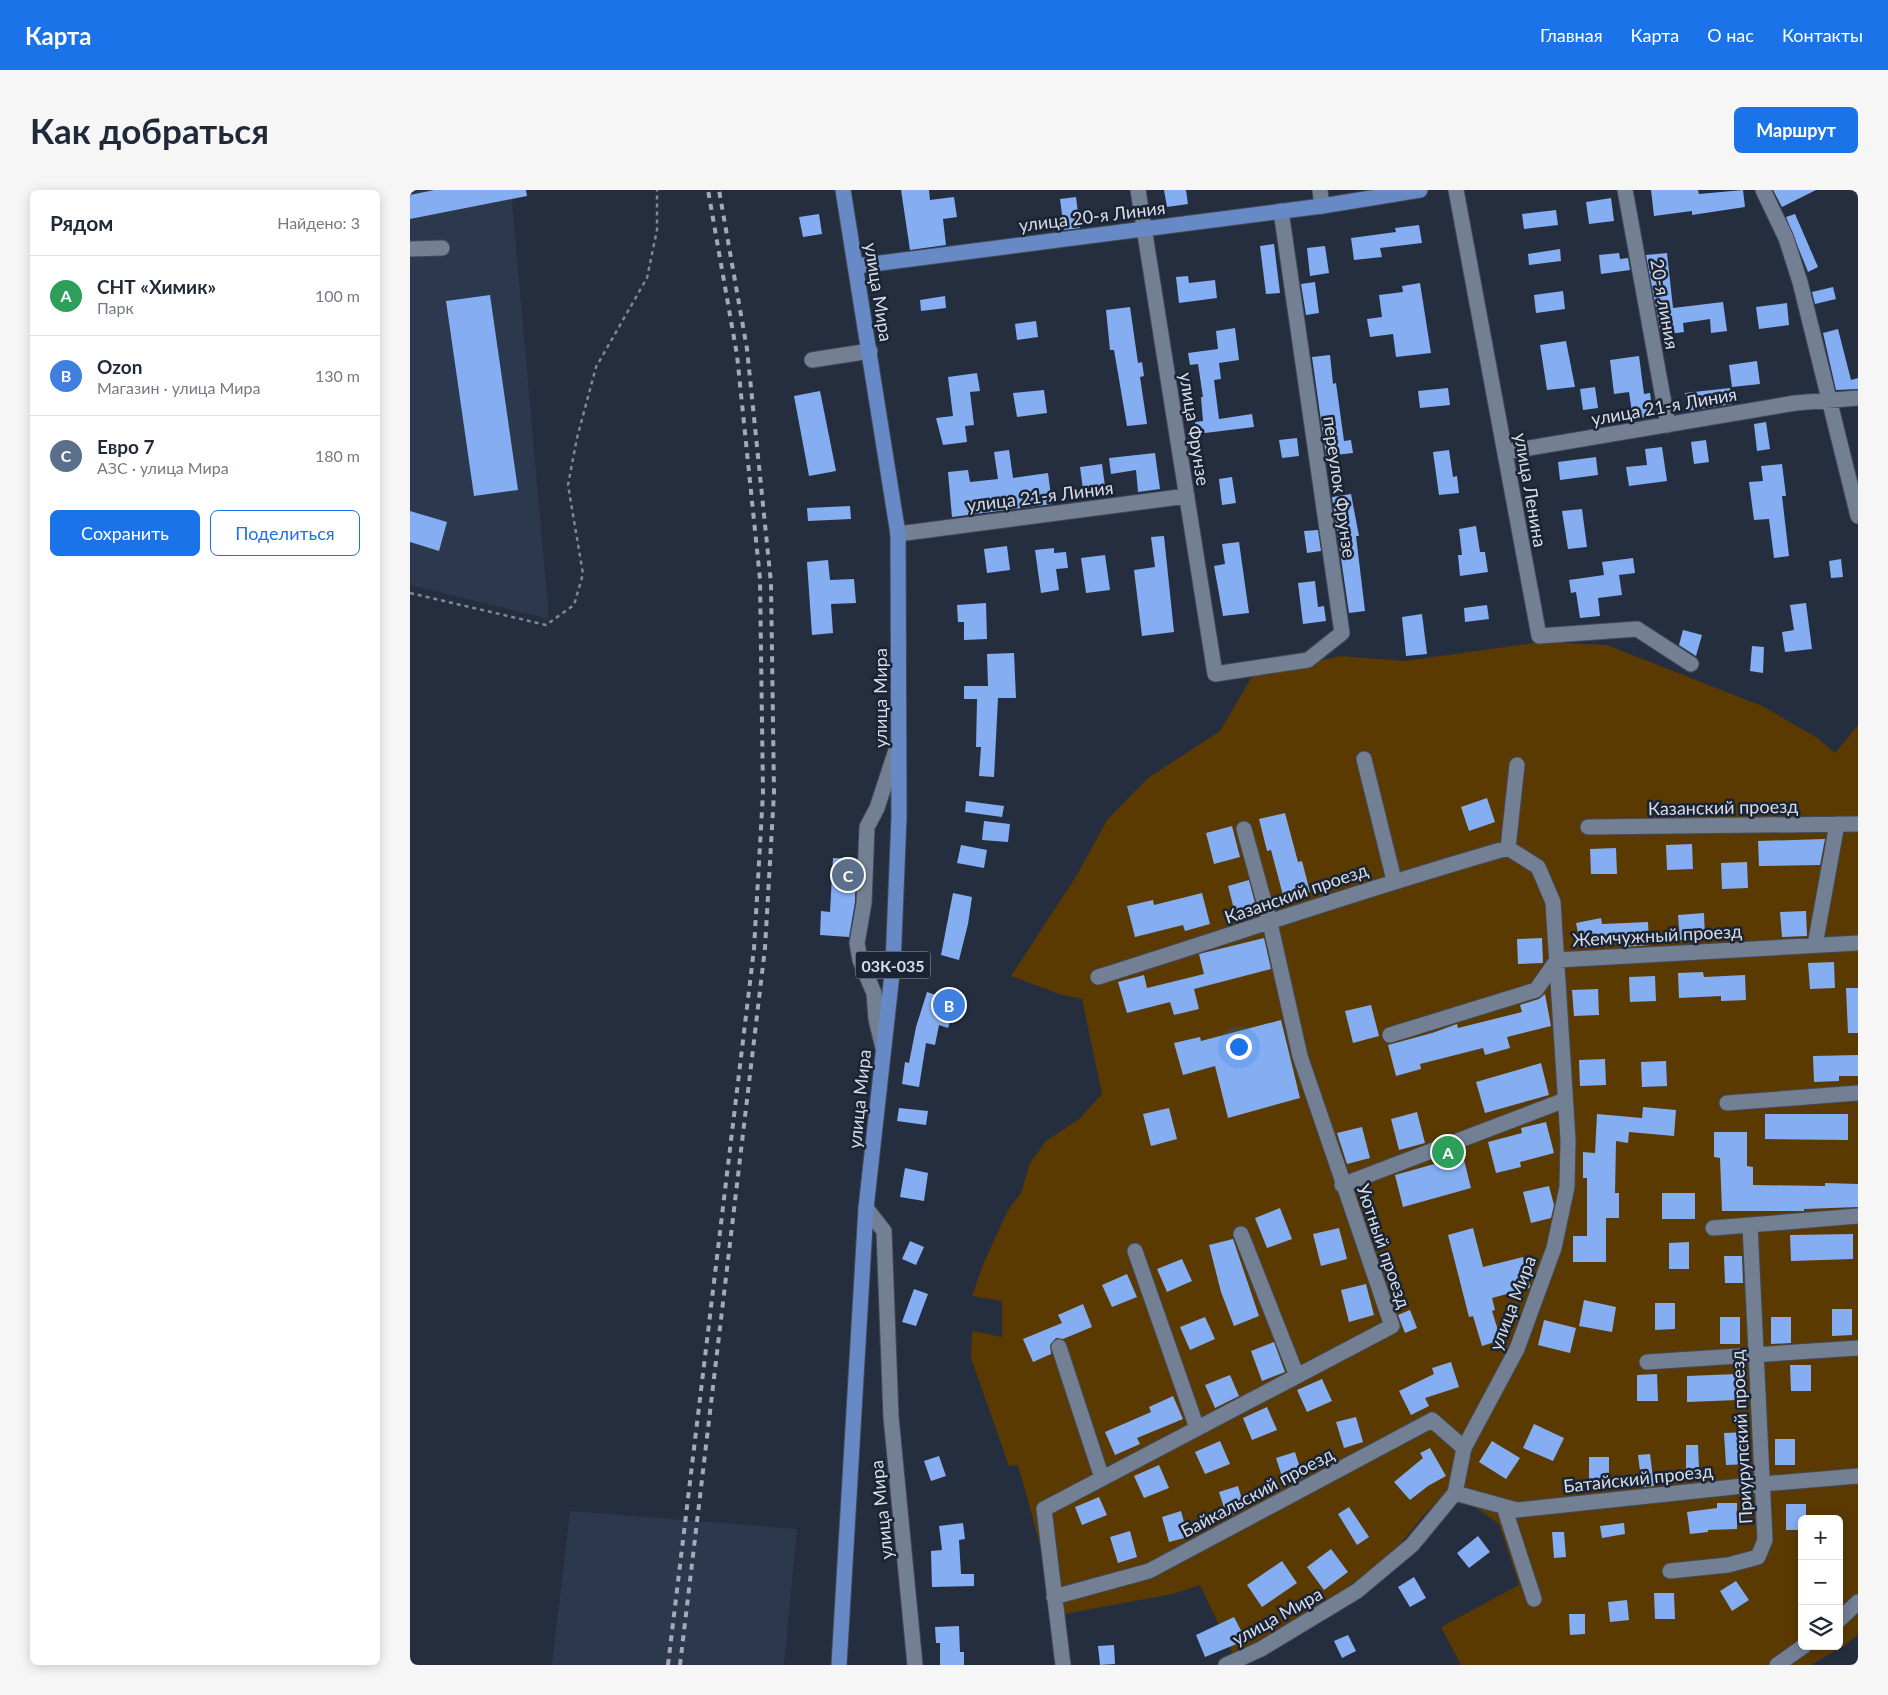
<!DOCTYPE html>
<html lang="ru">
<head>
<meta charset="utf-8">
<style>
	body { margin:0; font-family:Lato,sans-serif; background:#f6f6f7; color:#1f2937 }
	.controls { position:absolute; right:15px; bottom:15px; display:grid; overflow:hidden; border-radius:8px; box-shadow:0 2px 12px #0003 }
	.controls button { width:45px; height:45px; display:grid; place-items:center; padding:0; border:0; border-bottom:1px solid #e0e1e3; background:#fff; color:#1f2937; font:25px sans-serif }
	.you { position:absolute; left:828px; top:856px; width:18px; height:18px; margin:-12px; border:4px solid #fff; border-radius:50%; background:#1a73e8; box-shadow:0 0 0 8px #1a73e833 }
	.badge { display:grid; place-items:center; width:32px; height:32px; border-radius:50%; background:#1a73e8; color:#fff; font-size:16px; font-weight:700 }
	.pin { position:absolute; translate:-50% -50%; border:2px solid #fff; box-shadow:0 1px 5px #0006 }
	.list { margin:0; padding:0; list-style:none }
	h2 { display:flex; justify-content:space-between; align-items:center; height:65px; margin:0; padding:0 20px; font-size:21px }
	h2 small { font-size:16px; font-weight:400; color:#747a83 }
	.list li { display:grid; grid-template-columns:32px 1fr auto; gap:15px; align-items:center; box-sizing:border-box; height:80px; padding:0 20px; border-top:1px solid #e0e1e3 }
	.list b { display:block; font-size:19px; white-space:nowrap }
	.list p { margin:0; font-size:16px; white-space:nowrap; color:#747a83 }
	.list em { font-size:16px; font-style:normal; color:#747a83 }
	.actions { display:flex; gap:10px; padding:15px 20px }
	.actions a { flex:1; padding:11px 0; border:1px solid #1a73e8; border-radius:8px; text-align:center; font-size:18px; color:#1a73e8 }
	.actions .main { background:#1a73e8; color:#fff }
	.icon { flex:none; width:28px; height:28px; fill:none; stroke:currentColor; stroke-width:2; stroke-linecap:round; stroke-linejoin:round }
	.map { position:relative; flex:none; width:1448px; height:1475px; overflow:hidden; border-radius:8px }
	header { display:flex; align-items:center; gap:30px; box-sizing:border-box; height:70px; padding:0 25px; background:#1a73e8; color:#fff }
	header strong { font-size:24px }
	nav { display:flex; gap:28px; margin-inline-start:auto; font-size:18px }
	.intro { display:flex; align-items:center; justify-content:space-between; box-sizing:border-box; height:120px; padding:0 30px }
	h1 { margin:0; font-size:35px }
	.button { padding:12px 22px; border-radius:8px; background:#1a73e8; color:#fff; font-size:18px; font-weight:700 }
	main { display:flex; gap:30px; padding:0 30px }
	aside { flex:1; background:#fff; border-radius:8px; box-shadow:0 2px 12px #0003 }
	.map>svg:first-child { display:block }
	.built { fill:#2b384e }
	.green { fill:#5a3a00; fill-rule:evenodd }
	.building { fill:#85aef2 }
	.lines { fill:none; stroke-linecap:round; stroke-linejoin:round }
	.minor-casing { stroke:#424a58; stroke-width:17 }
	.major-casing { stroke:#424a58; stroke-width:17 }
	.path { stroke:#808896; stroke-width:2.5; stroke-dasharray:4 4; stroke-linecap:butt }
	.minor { stroke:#737f93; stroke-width:15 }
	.major { stroke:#678ac7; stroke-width:15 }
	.rail { stroke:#a3aab6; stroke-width:4; stroke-dasharray:6 6; stroke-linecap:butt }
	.labels { text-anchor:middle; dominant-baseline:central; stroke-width:5; stroke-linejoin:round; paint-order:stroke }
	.shield { fill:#1b2434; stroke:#9fa6b2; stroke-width:1 }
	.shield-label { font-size:16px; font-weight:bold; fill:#d7dde8 }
	.street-label { font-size:18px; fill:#d7dde8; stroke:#1b2434 }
</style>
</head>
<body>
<header>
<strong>Карта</strong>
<nav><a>Главная</a><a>Карта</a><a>О нас</a><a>Контакты</a></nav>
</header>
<div class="intro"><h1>Как добраться</h1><a class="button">Маршрут</a></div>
<main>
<aside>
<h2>Рядом<small>Найдено: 3</small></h2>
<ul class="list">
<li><span class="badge" style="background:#2e9e5b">A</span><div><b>СНТ «Химик»</b><p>Парк</p></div><em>100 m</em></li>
<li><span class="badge" style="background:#3f7fe0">B</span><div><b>Ozon</b><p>Магазин · улица Мира</p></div><em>130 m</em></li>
<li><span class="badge" style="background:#5c6f8a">C</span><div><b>Евро 7</b><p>АЗС · улица Мира</p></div><em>180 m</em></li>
</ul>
<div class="actions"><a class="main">Сохранить</a><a>Поделиться</a></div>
</aside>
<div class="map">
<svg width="1448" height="1475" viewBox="0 0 1448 1475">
	<rect width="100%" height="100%" fill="#242e3f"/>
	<!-- built -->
	<path class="built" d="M0 0H101L139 429 0 395Z
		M160 1321 387 1339 374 1475H142Z"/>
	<!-- green -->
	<path class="green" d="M1131 452 1197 455 1352 516 1406 547 1425 563 1448 535V1444L1436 1455 1400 1475H1051L1031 1437 1109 1395 1089 1334 1045 1303C1015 1312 1001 1348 977 1367 930 1406 877 1436 823 1465L790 1395 763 1404 643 1426C637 1375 622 1325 608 1275L599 1276 561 1168 562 1141 592 1147V1111L562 1106 574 1072 598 1020 611 1003 620 973 636 951 669 929 692 904 672 809 652 805 601 786 667 685 697 630 738 588 810 541 843 485 931 466 995 471ZM1392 1329H1429V1456H1392Z"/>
	<!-- building -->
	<path class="building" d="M24 0H116L117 6 0 29V5Z
		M491 0H519L520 10 544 7 547 27 533 29 536 55 500 60Z
		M754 0H776L778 14 757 17Z
		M1241 0H1288L1289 4 1333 0 1335 17 1282 25V21L1244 26Z
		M1363 0H1406L1372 17Z
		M666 7 670 38 654 40 650 9Z
		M1201 8 1204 31 1179 34 1176 12Z
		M1146 20 1148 35 1114 39 1112 24Z
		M409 24 412 44 393 47 389 27Z
		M1385 24 1408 77 1398 82 1376 27Z
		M1009 35 1012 53 970 58 972 67 944 70 941 48 986 42 985 38Z
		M864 54 870 103 856 104 850 56Z
		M915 56 919 83 900 86 897 58Z
		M1150 59 1151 71 1119 75 1118 64Z
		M1209 63 1210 69 1218 68 1220 80 1191 84 1189 65Z
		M1257 63 1263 118 1313 112 1317 141 1301 143 1300 129 1273 133 1274 142 1251 145 1236 65Z
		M778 86 779 93 805 90 807 108 769 113 766 87Z
		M905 92 909 123 896 125 891 94Z
		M1010 93 1021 163 986 167 983 144 960 147 957 129 972 127 969 105 993 102 992 96Z
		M1423 97 1426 109 1405 114 1402 102Z
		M1153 101 1155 119 1126 123 1124 105Z
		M80 105 108 300 64 306 36 111Z
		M535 106 536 118 511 121 510 110Z
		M1377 113 1379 135 1349 139 1346 117Z
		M720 117 728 173 732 172 734 186 730 187 737 234 717 236 704 160H700L696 120Z
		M626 131 628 147 607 150 605 134Z
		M825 138 829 170 809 173 811 189 804 190 809 229 842 224 844 237 787 244 785 232 793 231 791 207H793L788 174 780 175 778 163 808 159 806 141Z
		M1428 139 1441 190 1448 188V199L1426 200 1413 143Z
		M1156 151 1165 197 1137 200 1130 155Z
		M920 165 923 194 926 193 934 251 941 250 943 263 916 266 902 167Z
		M1229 166 1234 204 1240 203 1243 226 1223 229 1219 202 1204 204 1200 170Z
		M1347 171 1350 194 1322 197 1319 175Z
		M567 183 570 201 560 202 564 235 555 236 557 252 533 255 526 228 543 226 538 187Z
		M1185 197 1188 218 1173 220 1170 199Z
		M1038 198 1040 215 1010 218 1008 201Z
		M1320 198 1322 214 1278 221 1275 203Z
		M634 200 637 223 607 227 603 203Z
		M410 201 426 281 399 286 384 206Z
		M1356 232 1360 259 1347 261 1344 234Z
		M887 248 889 266 872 268 869 250Z
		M1296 250 1299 272 1284 274 1281 252Z
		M1252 257 1257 291 1219 296 1216 277 1237 275 1235 259Z
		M599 260 603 288 638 283 642 314 542 327 538 282 558 280 560 292 588 289 584 262Z
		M1039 260 1043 287 1047 286 1049 303 1029 305 1023 262Z
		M745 263 750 299 728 302 726 280 701 284 699 268Z
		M1186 267 1188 285 1150 290 1148 272Z
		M692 274 696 304 674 307 670 277Z
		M1372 274 1376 306H1372L1379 366 1364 368 1359 329 1344 330 1339 292 1353 291 1351 276Z
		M822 287 826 313 812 315 809 289Z
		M941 304 949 346H946L955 421 939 423 922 307Z
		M440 316 441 329 398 331 397 318Z
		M1172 319 1177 357 1158 359 1152 321Z
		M0 321 37 332 29 361 0 352Z
		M1066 336 1070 362H1075L1078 382 1050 386 1048 365H1052L1049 339Z
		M908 340 911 361 897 363 894 341Z
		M754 346 764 442 732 446 724 380 745 377 741 347Z
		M829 352 839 423 813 426 804 376 815 374 812 354Z
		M597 356 600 380 577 383 574 359Z
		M644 358V363L656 362 658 378 646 379 649 400 631 403 625 360Z
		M695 365 700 400 676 403 671 368Z
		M1223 368 1225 383 1209 385 1212 405 1188 408 1190 426 1170 428 1166 402 1161 403 1159 390 1194 385 1192 372Z
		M1431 369 1433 387 1421 388 1419 371Z
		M418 370 420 390 444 389 446 413 421 414 423 443 402 445 397 372Z
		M905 391 908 417 914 416 916 431 893 434 888 393Z
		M576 413 577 449 554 450V432H548L547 415Z
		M1396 413 1402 459 1375 462 1372 442 1384 440 1380 415Z
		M1077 415 1079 429 1055 432 1054 418Z
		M1012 424 1017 464 996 466 992 427Z
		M1273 440 1292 445 1286 466 1269 455Z
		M1342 456 1354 457 1353 483 1340 481Z
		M604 463 606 508H588L584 587 569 586 571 557H566L567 509H554V496H578L577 464Z
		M1077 608 1085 632 1059 641 1051 617Z
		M556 611 594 616 592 627 555 622Z
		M875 623 888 672 892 671 900 702 874 709 861 660 857 661 849 629Z
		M574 631 600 634 598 652 572 650Z
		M822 636 830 667 804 674 796 643Z
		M1415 649 1410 675 1349 676 1348 651Z
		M1282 654 1283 679 1257 680 1256 655Z
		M551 655 577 660 574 678 547 673Z
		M1206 658 1207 684H1181L1180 659Z
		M423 668 446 669 445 712 439 747 410 745 411 721 420 722Z
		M1337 672 1338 698 1312 699 1311 673Z
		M839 690 847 721 826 727 818 696Z
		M543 703 562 707 558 734 549 770 531 765Z
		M792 703 800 734 775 741 773 735 725 747 717 716 743 710 744 715Z
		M1396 721 1397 746 1372 747 1370 722Z
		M1294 723 1295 749 1270 750 1268 725Z
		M1191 728 1192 734 1238 732 1239 755 1214 757V750L1171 758 1166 733Z
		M854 748 861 779 784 799 789 819 764 825 760 812 717 823 708 792 734 785 737 798 794 784 789 764Z
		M1132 748 1133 773 1108 774 1107 749Z
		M1424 772 1425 798 1400 799 1398 773Z
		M1293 782 1294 787 1335 785 1336 810 1311 811V806L1269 808 1268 783Z
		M1245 786 1246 811 1220 812 1219 787Z
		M1436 798H1448V843H1438Z
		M1188 799 1189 825 1164 826 1162 800Z
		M517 802 546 812 538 838 529 835 525 855 516 853 509 897 492 894 495 872 499 873 506 837Z
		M1135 804 1141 836 1097 847 1100 858 1075 865 1073 858 1010 874 1011 879 986 886 978 855 1022 843 1047 834 1048 838 1112 822 1110 815 1129 809Z
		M961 815 969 846 943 853 935 821Z
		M871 830 890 908 818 928 805 876 773 885 764 853 790 847 791 851Z
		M1448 865V886H1429V891L1404 892 1403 866Z
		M1195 869 1196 895 1170 896 1169 870Z
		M1256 871 1257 896 1232 897 1231 872Z
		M1131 873 1139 905 1075 923 1066 892Z
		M1233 917 1266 920 1264 946 1219 942 1218 953 1206 951 1205 1003H1209V1028H1196V1072H1163V1046H1177V988H1173V962L1185 963 1187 924 1232 928Z
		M489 918 518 921 516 935 487 931Z
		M759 918 767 949 741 956 733 924Z
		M1007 922 1015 953 989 960 981 929Z
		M1355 924H1438V950L1355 949Z
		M1136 932 1144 963 1110 972 1111 977 1086 983 1078 952 1112 943 1111 938Z
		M952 937 960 968 937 974 927 943Z
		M1304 942H1337V976L1343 977V995L1415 996V993L1448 994V1017L1394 1019V1021H1312L1310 968 1304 967Z
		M1053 966 1061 998 993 1017 985 985Z
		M495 978 518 983 514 1011 490 1007Z
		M1139 996 1144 1015 1141 1028 1121 1033 1113 1002Z
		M1252 1003H1285V1029H1252Z
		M870 1018 882 1049 857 1058 845 1028Z
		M929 1038 937 1069 911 1076 903 1044Z
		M1063 1038 1073 1077 1113 1067 1120 1096 1119 1098 1082 1108 1085 1120 1082 1121 1091 1150 1072 1156 1063 1126 1059 1127 1038 1045Z
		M1443 1044V1069L1381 1071 1380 1045Z
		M823 1049 849 1126 824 1136 811 1102 799 1055Z
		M500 1051 514 1057 506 1075 492 1069Z
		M1279 1052V1079H1259V1053Z
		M1314 1066H1332L1333 1093H1315Z
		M772 1069 782 1091 757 1102 747 1079Z
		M717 1084 727 1107 702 1117 692 1095Z
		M956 1094 964 1125 939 1132 931 1100Z
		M504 1099 518 1104 506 1136 492 1132Z
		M1174 1110 1206 1117 1202 1142 1169 1136Z
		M1245 1113H1265V1139L1245 1140Z
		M673 1114 682 1137 653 1149 646 1148 640 1155 641 1164 623 1172 613 1149 652 1133 648 1125Z
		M1422 1119H1442V1145L1422 1146Z
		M1000 1120 1007 1138 995 1143 988 1125Z
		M795 1127 805 1149 780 1160 770 1137Z
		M1310 1127H1330V1154H1310Z
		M1361 1127H1381V1153L1361 1154Z
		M1134 1130 1166 1138 1160 1163 1128 1155Z
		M864 1152 875 1182 852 1191 841 1161Z
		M1041 1172 1049 1197 1015 1208 1019 1216 1001 1225 989 1201 1024 1184 1022 1178Z
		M1380 1175H1401V1201H1381Z
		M1247 1184 1248 1211H1227V1185Z
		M1327 1184 1328 1210 1277 1212V1186Z
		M820 1185 829 1206 805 1218 795 1195Z
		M912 1189 922 1211 897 1222 887 1200Z
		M763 1206 773 1229 727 1248 730 1254 705 1265 695 1242 741 1222 739 1217Z
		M857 1217 867 1240 842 1250 833 1228Z
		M946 1227 953 1252 934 1258 926 1232Z
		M1124 1234 1154 1248 1143 1271 1113 1258Z
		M1336 1242 1338 1274 1316 1275 1314 1243Z
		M1365 1249H1385V1275H1365Z
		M810 1251 820 1274 795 1284 785 1262Z
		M1082 1251 1110 1268 1096 1289 1069 1272Z
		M1276 1255H1288L1289 1279 1276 1280Z
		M1020 1258 1036 1286 1018 1296 1000 1310 984 1292 1013 1268 1010 1263Z
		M885 1262 893 1287 874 1293 866 1268Z
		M1240 1264 1244 1296 1232 1297 1228 1265Z
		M529 1266 536 1286 521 1291 514 1271Z
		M1179 1267H1199V1293H1179Z
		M749 1275 759 1298 734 1308 724 1286Z
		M828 1296 835 1319 817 1327 809 1302Z
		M689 1307 697 1325 672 1335 665 1317Z
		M1307 1313H1327V1339L1298 1340V1342L1280 1344 1277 1322 1307 1318Z
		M1376 1314H1396V1329H1392V1340H1376Z
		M939 1317 959 1347 947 1355 928 1324Z
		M771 1321 778 1347 759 1352 752 1327Z
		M553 1333 555 1349 549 1350 551 1384H564V1396L522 1397 521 1361 532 1360 529 1336Z
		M1214 1333 1215 1344 1192 1348 1190 1336Z
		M720 1341 727 1367 708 1373 700 1347Z
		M1142 1342H1154L1156 1367 1144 1368Z
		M1068 1346 1080 1362 1059 1378 1047 1363Z
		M921 1359 938 1382 914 1400 897 1377Z
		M872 1371 887 1393 852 1417 837 1395Z
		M1004 1387 1016 1408 1000 1417 988 1397Z
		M1326 1391 1339 1410 1322 1421 1310 1401Z
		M1244 1403H1264L1265 1429H1245Z
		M1217 1410 1219 1430 1200 1432 1198 1412Z
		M1159 1424H1175V1444L1160 1445Z
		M824 1427 836 1450 795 1467 786 1445Z
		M549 1436 550 1462H554V1475H530V1453H526L525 1437Z
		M938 1445 946 1461 932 1468 924 1451Z
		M704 1455 705 1474 690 1475 688 1456Z"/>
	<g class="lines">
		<!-- minor casing -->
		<g class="minor-casing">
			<path id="minor" d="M728 0 805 484 898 470 932 443 871 21
				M910 0 912 16
				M1046 0 1129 446 1227 439 1281 474
				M1215 0 1258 235
				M1353 0 1376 48 1390 92 1448 326
				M0 59 32 58
				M402 170 460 161
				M1096 262 1385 213 1448 208
				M488 344 777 306
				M954 569 984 690
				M1178 637 1448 634
				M1098 658 1107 575
				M1405 755 1427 634
				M688 787C825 744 960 697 1098 658
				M980 845 1126 800 1147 770 1448 753
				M473 858 466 829 464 803 450 770 447 753 454 713 457 637 467 618 488 554
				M1317 913 1448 903
				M932 995 1155 910
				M456 1018 474 1041 481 1227 505 1475
				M1303 1038 1448 1026
				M831 1044 887 1186
				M725 1061 787 1238
				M649 1157 692 1288
				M1237 1172 1448 1158
				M1045 1303 1107 1320 1352 1294 1448 1286
				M1094 1317 1124 1409
				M1260 1381 1318 1375 1348 1367 1355 1350 1340 1035
				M644 1407 739 1381 1022 1230 1054 1258
				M1429 1430 1448 1412
				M653 1475 634 1319 982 1136 890 866 860 733 834 639
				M816 1475 851 1459 947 1401 1002 1355 1045 1303 1054 1258 1107 1159 1144 1058 1157 997 1158 950 1143 712 1128 677 1098 658
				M1367 1475 1394 1456"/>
		</g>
		<!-- major casing -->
		<g class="major-casing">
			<path id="major" d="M447 76 912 16 1010 0
				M429 1475 456 1018 483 775 489 627 488 344 433 0"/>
		</g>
		<!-- path -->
		<path class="path" d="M0 403 136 435 164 415 173 384 158 295 167 248 186 177 237 88 247 40V0"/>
		<!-- minor -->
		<use href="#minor" class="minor"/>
		<!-- major -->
		<use href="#major" class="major"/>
		<!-- rail -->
		<path class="rail" d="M258 1475 344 759 353 603 350 389 327 165 298 0
			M270 1475 355 758 364 603 361 393 337 159 309 0"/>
	</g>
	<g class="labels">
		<!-- shield labels -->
		<rect class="shield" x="445.5" y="761.5" width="75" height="27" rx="4"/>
		<g class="shield-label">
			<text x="483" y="775">03К-035</text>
		</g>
		<!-- street labels -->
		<g class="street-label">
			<text transform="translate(682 26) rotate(-7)">улица 20-я Линия</text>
			<text transform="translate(469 102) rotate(81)">улица Мира</text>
			<text transform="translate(1255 114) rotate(80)">20-я линия</text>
			<text transform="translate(1254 216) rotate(-10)">улица 21-я Линия</text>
			<text transform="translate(785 239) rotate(81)">улица Фрунзе</text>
			<text transform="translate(930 297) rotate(82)">переулок Фрунзе</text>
			<text transform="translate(1121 300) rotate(80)">улица Ленина</text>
			<text transform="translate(630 306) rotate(-7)">улица 21-я Линия</text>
			<text transform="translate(470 508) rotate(-90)">улица Мира</text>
			<text transform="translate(1313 617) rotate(-1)">Казанский проезд</text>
			<text transform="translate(886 703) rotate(-19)">Казанский проезд</text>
			<text transform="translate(1247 745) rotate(-3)">Жемчужный проезд</text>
			<text transform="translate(449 909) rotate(-84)">улица Мира</text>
			<text transform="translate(974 1056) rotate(71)">Уютный проезд</text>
			<text transform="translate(1102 1113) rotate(-69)">улица Мира</text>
			<text transform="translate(1331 1247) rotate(-93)">Приурупский проезд</text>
			<text transform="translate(1228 1288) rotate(-6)">Батайский проезд</text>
			<text transform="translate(847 1302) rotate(-28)">Байкальский проезд</text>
			<text transform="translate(471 1320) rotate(-96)">улица Мира</text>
			<text transform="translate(867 1426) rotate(-29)">улица Мира</text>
		</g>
	</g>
</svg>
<div class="controls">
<button>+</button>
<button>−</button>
<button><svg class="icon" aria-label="layers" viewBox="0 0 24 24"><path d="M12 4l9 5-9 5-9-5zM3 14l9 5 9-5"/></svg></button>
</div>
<div class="you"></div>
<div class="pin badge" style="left:1038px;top:962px;background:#2e9e5b">A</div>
<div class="pin badge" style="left:539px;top:815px;background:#3f7fe0">B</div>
<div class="pin badge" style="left:438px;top:685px;background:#5c6f8a">C</div>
</div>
</main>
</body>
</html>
